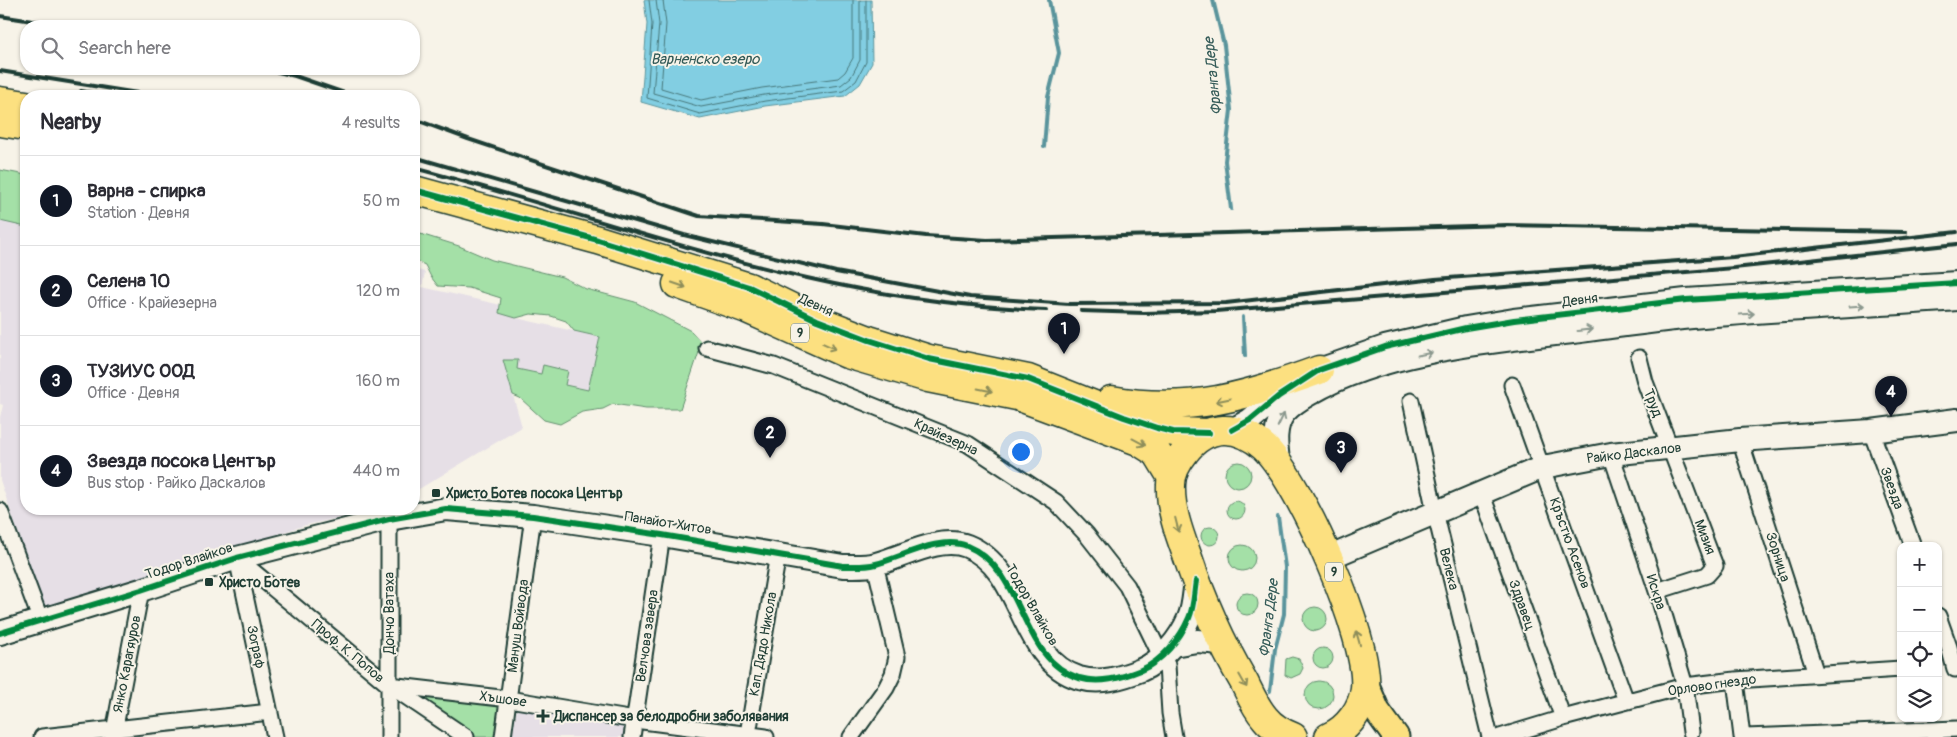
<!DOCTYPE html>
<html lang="en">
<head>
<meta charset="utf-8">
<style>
	body { margin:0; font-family:Pangolin,sans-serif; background:#f2f2f3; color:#2b2b33 }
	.controls { position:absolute; right:15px; bottom:15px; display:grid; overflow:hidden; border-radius:10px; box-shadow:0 1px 4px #0004 }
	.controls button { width:45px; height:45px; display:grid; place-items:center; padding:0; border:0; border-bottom:1px solid #e1e1e2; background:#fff; color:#2b2b33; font:25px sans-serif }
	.you { position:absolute; left:1020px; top:451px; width:18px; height:18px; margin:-12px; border:4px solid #fff; border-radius:50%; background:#1a73e8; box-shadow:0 0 0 8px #1a73e833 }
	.badge { display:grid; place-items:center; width:32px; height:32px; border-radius:50%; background:#111827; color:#fff; font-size:16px; font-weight:700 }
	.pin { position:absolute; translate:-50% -41px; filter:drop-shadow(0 1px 2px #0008) }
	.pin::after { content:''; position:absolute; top:26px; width:18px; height:15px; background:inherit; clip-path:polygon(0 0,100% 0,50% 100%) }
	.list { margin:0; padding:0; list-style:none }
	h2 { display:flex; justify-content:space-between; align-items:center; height:65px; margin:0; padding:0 20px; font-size:21px }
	h2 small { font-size:16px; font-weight:400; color:#7c7c81 }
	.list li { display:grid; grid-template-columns:32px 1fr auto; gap:15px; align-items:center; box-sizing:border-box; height:90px; padding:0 20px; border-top:1px solid #e1e1e2 }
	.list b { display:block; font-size:19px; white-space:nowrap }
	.list p { margin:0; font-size:16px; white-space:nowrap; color:#7c7c81 }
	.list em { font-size:16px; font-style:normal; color:#7c7c81 }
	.icon { flex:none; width:28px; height:28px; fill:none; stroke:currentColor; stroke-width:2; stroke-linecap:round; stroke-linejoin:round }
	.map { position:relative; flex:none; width:1957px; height:737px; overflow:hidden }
	.search { position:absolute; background:#fff; box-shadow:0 1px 4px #0004; left:20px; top:20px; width:400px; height:55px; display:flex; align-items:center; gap:12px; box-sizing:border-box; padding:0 18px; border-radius:20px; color:#7c7c81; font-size:19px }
	.panel { position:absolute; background:#fff; box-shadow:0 1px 4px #0004; left:20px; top:90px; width:400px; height:425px; border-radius:20px }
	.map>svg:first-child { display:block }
	.built { fill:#e6dfe6 }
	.green { fill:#a4e0a7; stroke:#628e6e }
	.water { fill:#82cee2; stroke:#5a949c }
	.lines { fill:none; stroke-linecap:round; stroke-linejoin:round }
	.shore { stroke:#47777a; stroke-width:1 }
	.stream { stroke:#5a949c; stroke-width:4 }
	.street-casing { stroke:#1f3d34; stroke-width:19 }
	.secondary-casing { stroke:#1f3d34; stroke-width:26 }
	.primary-casing { stroke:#1f3d34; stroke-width:29 }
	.highway-casing { stroke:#1f3d34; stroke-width:31 }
	.street { stroke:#f7f3e8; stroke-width:15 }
	.secondary { stroke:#f7f3e8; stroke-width:22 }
	.primary { stroke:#fce080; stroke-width:25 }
	.highway { stroke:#fce080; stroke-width:28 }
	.rail { stroke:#1f3d34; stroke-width:4 }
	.cycleway-casing { stroke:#f7f3e8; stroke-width:9 }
	.cycleway { stroke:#00873e; stroke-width:6 }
	.oneway { stroke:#8e8e5a }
	.oneway2 { stroke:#8b988e }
	.poi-dot { fill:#1f3d34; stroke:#f7f3e8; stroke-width:2 }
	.labels { text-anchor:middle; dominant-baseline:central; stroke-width:4; stroke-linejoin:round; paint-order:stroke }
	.shield { fill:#f7f3e8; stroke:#60746a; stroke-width:1 }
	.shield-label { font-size:12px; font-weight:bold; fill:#1f3d34 }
	.street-label { font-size:14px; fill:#1f3d34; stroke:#f7f3e8 }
	.poi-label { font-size:14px; font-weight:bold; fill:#1f3d34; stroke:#f7f3e8; text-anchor:start }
	.water-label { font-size:15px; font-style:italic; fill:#335a57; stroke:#f7f3e8 }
</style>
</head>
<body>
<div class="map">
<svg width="1957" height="737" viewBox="0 0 1957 737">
	<rect width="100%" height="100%" fill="#f7f3e8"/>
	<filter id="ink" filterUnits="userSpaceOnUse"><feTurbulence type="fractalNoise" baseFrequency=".02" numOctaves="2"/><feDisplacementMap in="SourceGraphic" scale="10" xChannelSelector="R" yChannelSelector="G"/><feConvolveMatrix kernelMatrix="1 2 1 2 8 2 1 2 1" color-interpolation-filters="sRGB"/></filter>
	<g filter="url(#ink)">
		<!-- built -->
		<path class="built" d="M0 221 26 227V509H382L306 525 44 609 0 480V417L3 405 0 404Z
			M414 269 425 272 422 287 501 305 500 313 516 318 600 337 588 391 565 385 568 371 541 374 516 369 518 360H503L522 427 414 492Z
			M517 708 626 724 624 737H512Z"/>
		<!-- green -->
		<path class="green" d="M0 170 26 175V227L0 221Z
			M414 232 459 246 492 260 562 277 586 289 635 302 691 331 702 343 680 409H646L613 404 603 409 582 412 560 424 544 420 520 398 513 395 503 360H518L517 369 541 374 543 365 568 371 565 385 588 390 600 337 574 331 566 321 551 316 531 314 516 318 499 313 501 298 469 288 438 286 431 277 425 265 414 260Z
			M1225 475a13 13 0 1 1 26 0a13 13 0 1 1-26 0Z
			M1227 510a9 9 0 1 1 18 0a9 9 0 1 1-18 0Z
			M1201 536a9 9 0 1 1 18 0a9 9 0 1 1-18 0Z
			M1229 558a13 13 0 1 1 26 0a13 13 0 1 1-26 0Z
			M1236 604a11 11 0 1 1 22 0a11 11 0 1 1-22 0Z
			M1303 619a12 12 0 1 1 24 0a12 12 0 1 1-24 0Z
			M1313 658a10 10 0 1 1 20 0a10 10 0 1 1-20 0Z
			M1292 657 1299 659 1303 668 1300 674 1291 678 1285 675 1286 659Z
			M1305 695a14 14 0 1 1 28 0a14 14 0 1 1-28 0Z
			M389 685 509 699 503 737H466Z"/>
		<!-- water -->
		<path class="water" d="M644 0H871L872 63 860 84 845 96 765 106 700 119 641 102 647 24Z"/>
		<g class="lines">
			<!-- shore -->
			<path class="shore" d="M649 0 652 24 647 98 700 114 765 101 843 91 856 81 866 62V0
				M656 0 659 24 653 93 701 107 764 95 841 85 851 77 860 60V0
				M663 0 666 24 661 88 701 100 762 88 838 78 845 72 853 58V0"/>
			<!-- stream -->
			<path class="stream" d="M1213 0 1224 45 1231 110 1225 161 1231 209
				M1044 147 1048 97 1059 53 1049 0
				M1243 317 1245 356
				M1270 691 1275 649 1284 614 1285 567 1278 517"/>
			<!-- street casing -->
			<g class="street-casing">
				<path id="street" d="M707 348 774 366 968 444 1056 502 1087 535 1127 586 1161 656 1167 665 1170 713 1174 737
					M1639 358 1645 382 1715 566 1707 575 1657 591
					M1512 385 1626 701
					M1411 401 1435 512 1490 737
					M1871 431 1913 546
					M1740 440 1816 674
					M1611 454 1657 591 1685 686 1691 732
					M1481 492 1563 718
					M0 511 41 621
					M389 519V737
					M237 558 389 685 466 737
					M237 558 275 737
					M1938 616 1949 647 1955 669
					M1735 680 1742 737
					M389 685 509 699 635 720 766 737
					M748 734 778 554
					M42 737 270 712
					M113 737 141 590
					M503 737 533 516
					M632 737 662 535
					M851 737 886 688 893 674 897 657 875 564
					M1500 737 1563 718 1685 686 1735 680 1901 669
					M1745 737 1957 729"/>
			</g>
			<!-- secondary casing -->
			<g class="secondary-casing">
				<path id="secondary" d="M1232 430 1250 420 1279 396 1319 370 1385 347 1466 328 1514 320 1686 300 1957 283
					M1279 468C1277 450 1272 429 1284 413 1291 405 1302 398 1311 393 1384 350 1497 341 1581 331 1615 326 1649 322 1682 318 1773 309 1866 306 1957 299
					M1328 558 1543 467 1611 454 1740 440 1871 431 1957 420
					M0 633 141 590 237 558 389 519 446 509 533 516 662 535 843 566C854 566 865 567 876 564 903 557 940 535 967 546 1026 570 1018 659 1079 678 1100 684 1121 678 1141 670 1162 661 1180 639 1189 618 1194 607 1194 593 1196 581
					M1173 645 1197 641 1222 643"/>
			</g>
			<!-- primary casing -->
			<g class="primary-casing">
				<path id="primary" d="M1366 685 1377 711 1396 737"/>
			</g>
			<!-- highway casing -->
			<g class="highway-casing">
				<path id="highway" d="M0 101 26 105
					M0 122 26 126
					M414 190 598 240 749 287 817 320 869 340 929 359 1028 379 1124 417 1157 428 1173 432 1209 433
					M677 284 747 309 847 354 928 378 1017 396 1138 441 1157 453 1171 476
					M1111 400C1189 414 1248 396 1319 370
					M1293 737C1283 733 1272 727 1265 718 1256 708 1250 694 1244 682 1220 641 1202 600 1187 555 1179 533 1170 509 1171 485 1171 472 1177 462 1185 452 1207 423 1238 424 1264 447 1300 481 1370 639 1365 688 1363 708 1348 729 1329 737"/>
			</g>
			<!-- street -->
			<use href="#street" class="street"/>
			<!-- secondary -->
			<use href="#secondary" class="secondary"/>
			<!-- primary -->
			<use href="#primary" class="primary"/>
			<!-- highway -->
			<use href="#highway" class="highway"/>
			<!-- rail -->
			<path class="rail" d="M0 16 65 26
				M266 69 295 76 353 96
				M0 71 156 96
				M81 91 108 96
				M414 119 468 139 699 216 823 224 926 236 987 240 1507 225 1906 232
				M414 157 684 235 836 272 970 297 1069 304 1226 303 1435 279 1733 257 1957 232
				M414 168C545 202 674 248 807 278 885 296 966 307 1046 310
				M1081 311 1144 313 1216 311 1734 268 1957 244"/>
			<!-- cycleway casing -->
			<g class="cycleway-casing">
				<path id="cycleway" d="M414 190 598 240 749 287 817 320 869 340 929 359 1028 379 1124 417 1157 428 1173 432 1209 433
					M1232 430 1250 420 1279 396 1319 370 1385 347 1466 328 1514 320 1686 300 1957 283
					M0 633 141 590 237 558 389 519 446 509 533 516 662 535 843 566C854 566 865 567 876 564 903 557 940 535 967 546 1026 570 1018 659 1079 678 1100 684 1121 678 1141 670 1162 661 1180 639 1189 618 1194 607 1194 593 1196 581"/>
			</g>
			<!-- cycleway -->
			<use href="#cycleway" class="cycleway"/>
		</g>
		<!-- one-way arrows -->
		<defs><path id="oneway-shaft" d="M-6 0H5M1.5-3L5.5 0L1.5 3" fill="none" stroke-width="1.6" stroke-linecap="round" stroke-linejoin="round" transform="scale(1.25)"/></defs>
		<g class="oneway">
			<use href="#oneway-shaft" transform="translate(679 285) rotate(19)"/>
			<use href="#oneway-shaft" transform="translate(829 346) rotate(24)"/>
			<use href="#oneway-shaft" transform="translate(985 390) rotate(11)"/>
			<use href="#oneway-shaft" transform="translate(1223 400) rotate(169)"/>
			<use href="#oneway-shaft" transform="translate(1139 442) rotate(28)"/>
			<use href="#oneway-shaft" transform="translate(1177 525) rotate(76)"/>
			<use href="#oneway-shaft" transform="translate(1358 638) rotate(-106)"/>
			<use href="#oneway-shaft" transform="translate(1243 681) rotate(60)"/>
		</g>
		<g class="oneway2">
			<use href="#oneway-shaft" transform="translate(1857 306) rotate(-4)"/>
			<use href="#oneway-shaft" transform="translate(1747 314) rotate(-4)"/>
			<use href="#oneway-shaft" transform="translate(1585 330) rotate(-7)"/>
			<use href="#oneway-shaft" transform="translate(1425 354) rotate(-12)"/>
			<use href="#oneway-shaft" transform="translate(1281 420) rotate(-64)"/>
		</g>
	</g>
	<!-- markers -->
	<g class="poi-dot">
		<rect x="431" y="488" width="10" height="10" rx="2.5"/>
		<rect x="204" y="577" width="10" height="10" rx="2.5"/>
		<path d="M540.5 708.5h5v5h5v5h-5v5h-5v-5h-5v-5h5z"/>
	</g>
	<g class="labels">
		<!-- shield labels -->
		<g class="shield">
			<rect x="791" y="323.5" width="18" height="19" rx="4"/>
			<rect x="1325" y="562.5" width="18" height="19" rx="4"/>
		</g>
		<g class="shield-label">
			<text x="800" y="333">9</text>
			<text x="1334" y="572">9</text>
		</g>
		<!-- street labels -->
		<g class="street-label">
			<text transform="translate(1580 300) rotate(-7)">Девня</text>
			<text transform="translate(816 305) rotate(24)">Девня</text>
			<text transform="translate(1653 403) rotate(68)">Труд</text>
			<text transform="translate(946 437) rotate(25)">Кpaйeзepнa</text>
			<text transform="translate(1634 453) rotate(-7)">Райко Даскалов</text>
			<text transform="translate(1892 488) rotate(70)">Звезда</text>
			<text transform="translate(668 523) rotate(9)">Панайот Хитов</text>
			<text transform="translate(1705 537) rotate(69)">Мизия</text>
			<text transform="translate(1570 543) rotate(70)">Кръстю Асенов</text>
			<text transform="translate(1778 557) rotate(72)">Зорница</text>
			<text transform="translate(189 561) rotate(-18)">Тодор Влайков</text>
			<text transform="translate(1449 569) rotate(76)">Велека</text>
			<text transform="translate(1656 592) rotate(72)">Искра</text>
			<text transform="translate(1032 605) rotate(60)">Тодор Влайков</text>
			<text transform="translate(1522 605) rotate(70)">Здравец</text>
			<text transform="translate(389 613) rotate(-90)">Дончо Ватаха</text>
			<text transform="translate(518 626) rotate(-83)">Mануш Войвода</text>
			<text transform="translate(647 636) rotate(-82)">Велчова завера</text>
			<text transform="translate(763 644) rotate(-80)">Кап. Дядо Никола</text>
			<text transform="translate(256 647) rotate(78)">Зограф</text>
			<text transform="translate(348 651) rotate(40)">Проф. К. Попов</text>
			<text transform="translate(127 664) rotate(-79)">Янко Карагяуров</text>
			<text transform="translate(1712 685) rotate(-8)">Орлово гнездо</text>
			<text transform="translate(503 699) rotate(8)">Хъшове</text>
		</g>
		<!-- poi labels -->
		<g class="poi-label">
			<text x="446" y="493">Христо Ботев посока Център</text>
			<text x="219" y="582">Христо Ботев</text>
			<text x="554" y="716">Диспансер за белодробни заболявания</text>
		</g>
		<!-- water labels -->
		<g class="water-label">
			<text x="705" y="59">Варненско езеро</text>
			<text transform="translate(1213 76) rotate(-96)">Франга Дере</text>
			<text transform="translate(1269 618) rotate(-83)">Франга Дере</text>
		</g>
	</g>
</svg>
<div class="controls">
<button>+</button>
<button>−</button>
<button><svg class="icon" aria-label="locate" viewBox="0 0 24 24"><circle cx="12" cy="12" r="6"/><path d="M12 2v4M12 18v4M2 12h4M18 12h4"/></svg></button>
<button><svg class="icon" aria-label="layers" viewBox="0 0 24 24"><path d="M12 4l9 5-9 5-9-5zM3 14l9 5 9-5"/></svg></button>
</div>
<div class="you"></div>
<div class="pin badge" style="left:1064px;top:354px">1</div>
<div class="pin badge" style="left:770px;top:458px">2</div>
<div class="pin badge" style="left:1341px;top:473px">3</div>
<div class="pin badge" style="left:1891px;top:417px">4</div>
<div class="search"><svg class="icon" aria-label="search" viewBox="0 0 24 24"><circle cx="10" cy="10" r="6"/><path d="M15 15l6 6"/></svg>Search here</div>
<section class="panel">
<h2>Nearby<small>4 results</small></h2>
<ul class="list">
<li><span class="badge">1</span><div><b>Варна - спирка</b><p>Station · Девня</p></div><em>50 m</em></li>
<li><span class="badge">2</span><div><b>Селена 10</b><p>Office · Кpaйeзepнa</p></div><em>120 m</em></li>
<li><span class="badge">3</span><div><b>ТУЗИУС ООД</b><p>Office · Девня</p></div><em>160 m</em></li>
<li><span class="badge">4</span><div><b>Звезда посока Център</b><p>Bus stop · Райко Даскалов</p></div><em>440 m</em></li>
</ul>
</section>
</div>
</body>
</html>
